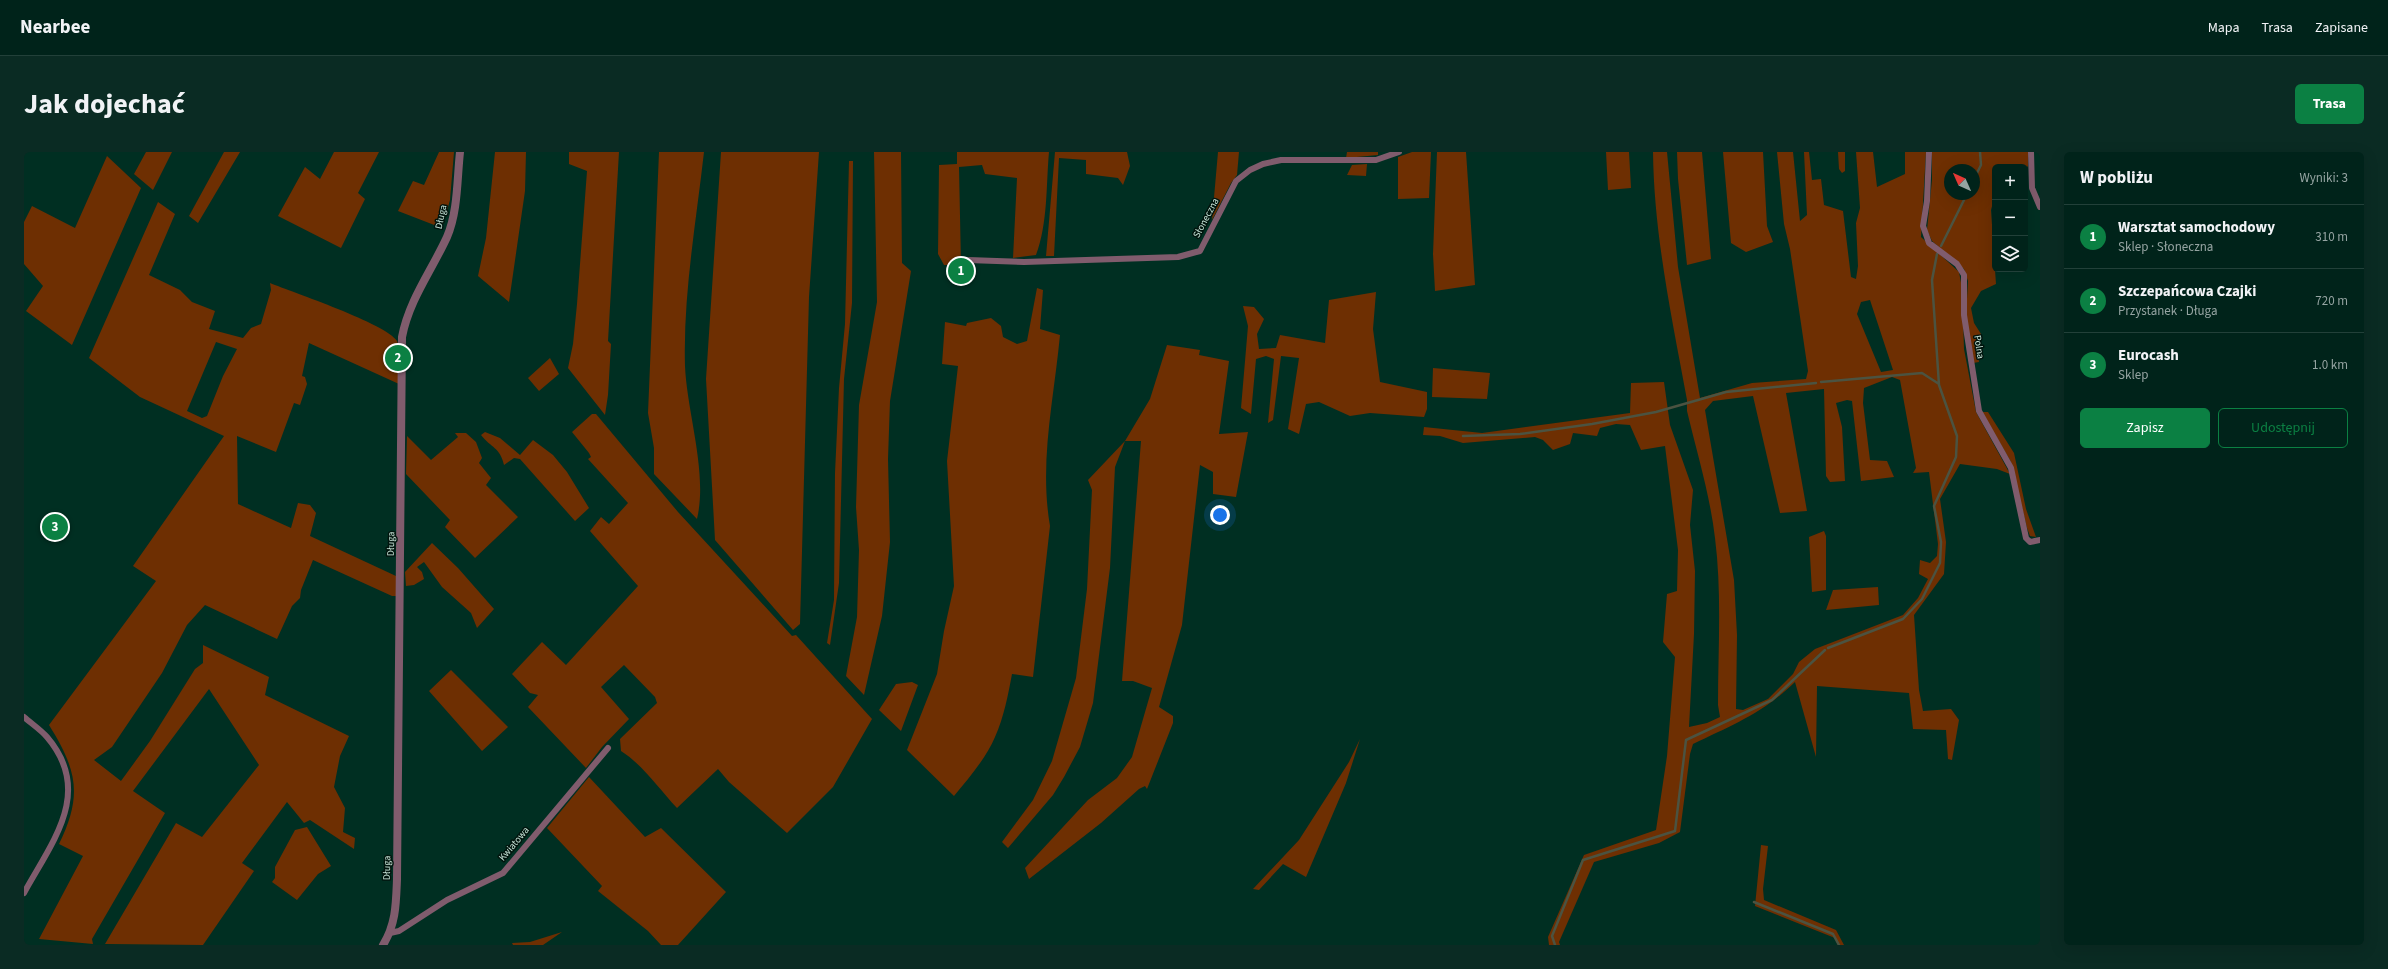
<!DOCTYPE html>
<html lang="pl">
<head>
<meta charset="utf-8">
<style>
	body { margin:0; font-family:"Source Sans 3",sans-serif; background:#0a2b23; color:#f1f3f6 }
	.controls { position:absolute; right:12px; top:12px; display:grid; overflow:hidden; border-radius:6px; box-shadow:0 4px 16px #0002 }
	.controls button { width:36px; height:36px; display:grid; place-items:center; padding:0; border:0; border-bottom:1px solid #224039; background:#00231a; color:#f1f3f6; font:20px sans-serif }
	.compass { position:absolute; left:1920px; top:12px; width:36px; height:36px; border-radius:50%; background:#00231a; box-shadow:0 4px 16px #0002; rotate:315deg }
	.you { position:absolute; left:1196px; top:363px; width:14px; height:14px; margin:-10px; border:3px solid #fff; border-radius:50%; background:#1a73e8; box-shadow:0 0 0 6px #1a73e833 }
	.badge { display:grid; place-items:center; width:26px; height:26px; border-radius:50%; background:#0b8043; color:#fff; font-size:13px; font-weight:700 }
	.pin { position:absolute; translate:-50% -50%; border:2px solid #fff; box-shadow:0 1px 4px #0006 }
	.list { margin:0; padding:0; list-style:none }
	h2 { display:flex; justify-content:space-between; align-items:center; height:52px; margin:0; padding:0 16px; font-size:17px }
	h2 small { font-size:13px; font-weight:400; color:#95a4a2 }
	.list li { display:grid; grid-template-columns:26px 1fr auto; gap:12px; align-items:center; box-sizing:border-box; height:64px; padding:0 16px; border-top:1px solid #224039 }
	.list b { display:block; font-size:15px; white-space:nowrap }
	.list p { margin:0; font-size:13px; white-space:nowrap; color:#95a4a2 }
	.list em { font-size:13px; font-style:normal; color:#95a4a2 }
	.actions { display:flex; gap:8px; padding:12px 16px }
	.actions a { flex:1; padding:9px 0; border:1px solid #0b8043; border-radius:6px; text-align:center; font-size:14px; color:#0b8043 }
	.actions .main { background:#0b8043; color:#fff }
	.icon { flex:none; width:22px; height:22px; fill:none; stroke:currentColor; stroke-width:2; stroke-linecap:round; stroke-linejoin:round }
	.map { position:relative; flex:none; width:2016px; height:793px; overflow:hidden; border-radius:6px }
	header { display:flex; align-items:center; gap:24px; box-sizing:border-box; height:56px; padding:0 20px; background:#00231a; border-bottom:1px solid #224039 }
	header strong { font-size:19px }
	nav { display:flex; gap:22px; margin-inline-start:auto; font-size:14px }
	.intro { display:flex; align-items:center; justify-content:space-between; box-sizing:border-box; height:96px; padding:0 24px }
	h1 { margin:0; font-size:28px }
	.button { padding:10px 18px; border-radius:6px; background:#0b8043; color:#fff; font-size:14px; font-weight:700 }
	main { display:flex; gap:24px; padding:0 24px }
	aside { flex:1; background:#00231a; border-radius:6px; box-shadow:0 4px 16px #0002 }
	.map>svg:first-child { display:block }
	.green { fill:#6e2f02; fill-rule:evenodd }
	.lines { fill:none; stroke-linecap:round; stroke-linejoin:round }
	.stream { stroke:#4b5341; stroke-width:2.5 }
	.minor { stroke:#805c6d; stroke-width:6 }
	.tertiary { stroke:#805c6d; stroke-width:8 }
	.labels { text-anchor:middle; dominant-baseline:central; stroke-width:3; stroke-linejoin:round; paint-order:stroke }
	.street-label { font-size:10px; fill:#c8e5d9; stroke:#00140d }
</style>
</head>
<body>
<header>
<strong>Nearbee</strong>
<nav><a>Mapa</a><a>Trasa</a><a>Zapisane</a></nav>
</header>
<div class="intro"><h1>Jak dojechać</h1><a class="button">Trasa</a></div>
<main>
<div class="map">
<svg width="2016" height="793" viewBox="0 0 2016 793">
	<rect width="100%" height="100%" fill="#002f22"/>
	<!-- green -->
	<path class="green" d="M122 0H148L129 38 110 22Z
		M200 0H216L174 71 165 64Z
		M310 0H355L334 41 341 47 317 96 254 64 281 15 296 27Z
		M415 0H430L426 48 418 76 374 59 389 29 400 33Z
		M471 0H502L501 39 485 150 454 124 462 86Z
		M545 0H595L584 189 587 192 584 243 581 263 544 216 549 192 553 152 563 19 545 12Z
		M635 0H680C672 71 659 143 661 214 663 261 684 321 673 367L630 322V296L624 261Z
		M697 0H795L785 145 776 472 769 478 691 388 682 227Z
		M850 0H877L878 111 887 119 866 249 864 307 866 390 858 464 840 543 822 524 833 465 835 398 832 355 835 253 853 150Z
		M933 0H1025C1022 33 1024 71 1012 103L989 106 993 26 961 22 958 13 935 15 937 113H920L914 102 915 13 933 12Z
		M1031 0H1103L1106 14 1099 33 1094 26 1062 22V8L1035 6 1030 104H1022Z
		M1194 0H1215L1213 23 1207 31 1188 68Z
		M1323 0H1354V3L1322 6Z
		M1388 0H1407L1405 46 1374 47V5Z
		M1413 0H1442L1451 133 1411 139 1409 102Z
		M1582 0H1605L1607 36 1584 38Z
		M1629 0H1643L1654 115 1676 246 1728 231 1782 227 1784 219 1766 97 1760 72 1753 0H1769L1776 69 1783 63 1780 0H1785L1788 28 1797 27 1800 53 1819 59 1827 125 1832 127 1834 114 1832 71 1836 56 1832 0H1849L1853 35 1881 22V0H1902L1897 85 1935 120 1938 136 1940 197 1952 260 1986 322 1973 317 1936 312 1916 347 1922 390 1920 422 1890 463 1895 538 1899 559 1927 557 1935 568 1928 608 1924 607 1922 578 1889 577 1885 541 1793 534 1792 605 1771 530C1739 561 1709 573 1669 592L1666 602 1656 680 1635 691 1570 710 1535 790 1536 793H1525L1524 785 1560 703 1632 678 1643 604 1651 505 1639 490 1643 442 1653 439 1654 398 1641 294 1617 298 1606 273 1592 272 1576 276 1573 284 1549 281 1546 292 1529 298 1519 288 1511 285 1439 291 1416 284 1399 283 1400 275 1458 281 1606 261 1607 231 1640 230 1646 273 1669 338 1666 373 1671 419 1670 482 1665 575 1683 571 1696 565 1694 553C1694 498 1698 441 1691 386 1686 343 1673 301 1663 259V248C1648 166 1630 84 1629 0ZM1846 148 1869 218 1857 220 1833 162 1837 150ZM1868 225 1876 228 1892 316 1889 321 1905 320 1914 392 1913 404 1906 411 1896 408 1895 422 1904 427 1894 446 1879 463 1791 497 1775 510 1769 522 1744 547 1719 558 1712 557 1713 483 1710 428 1681 258 1689 249 1729 244 1756 361 1783 359 1762 241 1800 237 1802 324 1806 330 1821 329 1818 275 1812 251 1823 248 1828 249 1837 329 1870 325 1863 309 1846 308 1839 251 1840 236Z
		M1653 0H1678L1687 107 1663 113 1654 27Z
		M1699 0H1739L1743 74 1749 90 1722 100 1707 91Z
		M1814 0H1821V19L1818 21 1815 17Z
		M1908 0H2004V14L2001 17V15H1971V43L1967 58 1972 132 1957 139 1947 156 1950 171 1957 182 1953 194 1955 210 1949 211 1942 164 1944 129 1940 117 1908 89 1903 78 1908 28ZM1926 18H1950V42H1926Z
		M83 4 117 36 48 193 2 159 19 134 0 112V70L8 54 51 76Z
		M825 9H829L828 151 820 227 815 431 806 493 803 491 810 448 811 321 815 236 821 172Z
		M1343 12 1342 24 1323 23 1328 13Z
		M134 50 151 62 125 123 156 138 168 150 191 159 185 177 219 186 227 176 237 172 247 138 246 131C268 140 363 172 373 189 377 197 375 222 375 232L285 191 278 224 281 225 283 232 276 253 270 251 252 300 213 284 214 352 267 376 274 351 286 353 292 361 286 384 372 424 373 444H368L289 408 277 438 276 446 268 454 253 487 181 453 163 473 138 521 88 595 70 608 97 629 126 589 171 517 179 511V493L245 525 241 543 325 584 316 604 310 635 321 656 319 680 331 686 330 697 286 668 280 671 263 650 218 711 230 719 179 793 81 792 152 671 178 685 235 613 185 537 109 639 141 661 68 787 69 792 15 787 59 704 35 692C59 643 53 618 25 573L132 429 109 414 200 284 116 245 65 206ZM192 190 213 197 199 224 183 264 178 266 163 259Z
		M1013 136 1019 138 1016 177 1036 183C1030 247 1015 310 1026 374L1009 525 988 522C984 543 980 565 971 585 962 606 945 626 930 644L883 598 913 522 920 479 930 434 923 309 934 214 918 212 921 170 942 174 943 171 967 166 977 174 979 185 993 192 1003 189Z
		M1352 140 1349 177 1356 230 1403 240V257L1400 265 1346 261 1326 264 1295 250 1282 252 1275 282 1264 277 1275 206 1257 204 1249 268 1244 271 1250 207 1242 204 1232 207 1227 262 1217 256 1224 174 1219 154 1230 155 1240 167 1233 182 1235 197 1252 196 1256 183 1301 191 1305 148Z
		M1143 193 1176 198 1175 203 1205 209 1195 282 1224 280 1212 345 1189 342V320L1176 313 1158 473 1135 555 1149 564V571L1123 637 1121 634 1115 637 1077 671 1005 727 1001 716 1064 648 1093 626 1108 605 1128 536 1109 529H1098L1117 289H1101L1091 315 1086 416 1069 551 1056 595 1040 625 1029 643 984 696 978 690 1009 648 1028 609 1052 526 1063 437 1068 338 1064 328 1101 289 1126 247Z
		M526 206 535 222 515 239 504 226Z
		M1409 216 1466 221 1463 247 1408 245Z
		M1958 260H1964L1990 301 2002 357 2012 385 2006 384 2003 376 1987 310Z
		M568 262H572L654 360 768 484 772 483 848 567 809 635 763 681 705 630 694 617 653 656C635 637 619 613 597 599L596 587 633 551 631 545 600 513 577 535 605 567 578 595 562 616 504 555 514 543 506 541 488 522 518 490 542 513 614 434 566 379 577 365 585 372 604 351 564 307 567 305 565 301 548 280Z
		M461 280 476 286 496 303 509 288 529 303 543 320 565 356 551 369 496 307 490 306 480 313C476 295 467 296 457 283Z
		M431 281H442L452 290 458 306 455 311 467 326 462 333 494 365 451 406 421 375 426 368 382 322 383 284 407 308 434 285Z
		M1800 379 1802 384V438L1788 440 1785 385Z
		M408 391 434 416 470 457 453 476 447 461 418 435 400 410 393 415 398 420 400 427 390 433 382 434 381 420Z
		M1854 435 1855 453 1802 458 1809 438Z
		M427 518 484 575 458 599 405 539Z
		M888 530 894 533 877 579 855 558 872 532Z
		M1336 587 1322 631 1282 725 1259 712 1235 738 1229 737 1275 688 1325 610Z
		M565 625 621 685 637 676 702 740 654 793H637L624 779 574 739 578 734 523 676Z
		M283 675 307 714 294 722 273 748 248 730 251 726V715L271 678Z
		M1737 693 1744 694 1739 737 1740 748 1812 778 1820 793H1814L1811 786 1731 754Z
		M538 780 519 793H489L488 791 506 790Z"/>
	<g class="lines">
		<!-- stream -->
		<path class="stream" d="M1950 27 1957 13 1956 0
			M1917 94 1943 42
			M1797 230 1898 221 1915 232
			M1439 284 1496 282 1568 272 1632 260 1702 240 1792 231
			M1804 496 1879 467 1898 447 1916 411 1917 390 1910 354 1932 305 1933 284 1915 233 1908 128 1913 102
			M1730 750 1809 782 1815 793
			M1531 793 1528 784 1559 708 1651 679 1662 588 1748 548 1801 498"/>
		<!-- minor -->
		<path class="minor" d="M1905 0 1903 49 1899 74 1905 91 1933 112 1940 123V163L1955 259 1987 316 2002 386 2006 390 2016 388
			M2007 0 2008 36 2016 55
			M944 108 1000 110 1154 105 1176 99 1212 29 1226 18 1239 12 1257 8H1352L1375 0
			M0 565C8 572 17 578 23 585 70 640 28 690 0 741
			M366 781 375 779 423 748 479 721 584 596"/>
		<!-- tertiary -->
		<path class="tertiary" d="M359 793C372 772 372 752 373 727L378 185C385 148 408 118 423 85 434 60 433 27 436 0"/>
	</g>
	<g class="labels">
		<!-- street labels -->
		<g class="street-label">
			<text transform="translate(417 65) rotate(-78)">Długa</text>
			<text transform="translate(1182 66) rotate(-62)">Słoneczna</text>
			<text transform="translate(1955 195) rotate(81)">Polna</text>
			<text transform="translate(367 392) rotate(-89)">Długa</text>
			<text transform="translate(490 692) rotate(-50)">Kwiatowa</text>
			<text transform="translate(363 716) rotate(-89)">Długa</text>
		</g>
	</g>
</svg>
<div class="controls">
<button>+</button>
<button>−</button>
<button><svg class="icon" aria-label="layers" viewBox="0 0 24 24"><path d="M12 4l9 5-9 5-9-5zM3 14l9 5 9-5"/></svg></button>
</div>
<svg class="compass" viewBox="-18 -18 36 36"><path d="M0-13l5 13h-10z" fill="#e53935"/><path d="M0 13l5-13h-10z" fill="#95a4a2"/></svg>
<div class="you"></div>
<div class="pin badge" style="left:937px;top:119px">1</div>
<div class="pin badge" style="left:374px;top:206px">2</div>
<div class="pin badge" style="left:31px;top:375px">3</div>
</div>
<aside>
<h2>W pobliżu<small>Wyniki: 3</small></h2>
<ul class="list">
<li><span class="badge">1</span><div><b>Warsztat samochodowy</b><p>Sklep · Słoneczna</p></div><em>310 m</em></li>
<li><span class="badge">2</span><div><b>Szczepańcowa Czajki</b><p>Przystanek · Długa</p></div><em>720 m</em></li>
<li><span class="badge">3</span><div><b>Eurocash</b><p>Sklep</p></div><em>1.0 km</em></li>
</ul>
<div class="actions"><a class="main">Zapisz</a><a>Udostępnij</a></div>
</aside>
</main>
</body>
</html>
